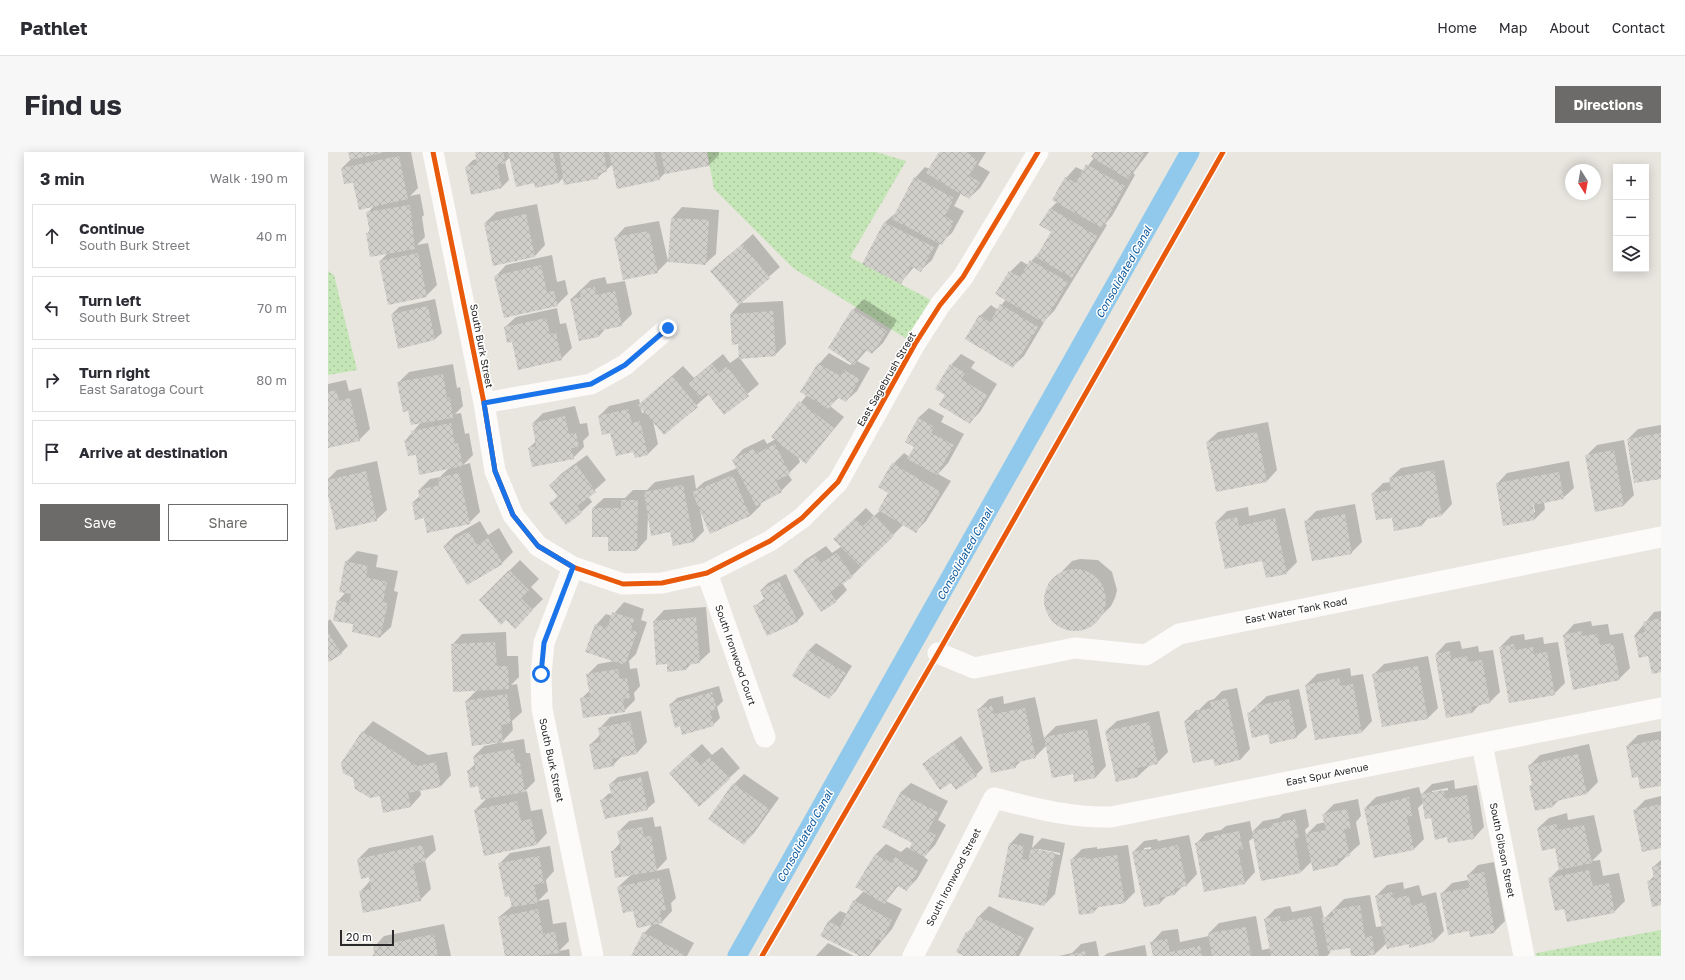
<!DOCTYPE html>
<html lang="en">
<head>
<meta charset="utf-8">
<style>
	body { margin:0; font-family:"Golos Text",sans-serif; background:#f7f7f7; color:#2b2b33 }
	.controls { position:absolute; right:12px; top:12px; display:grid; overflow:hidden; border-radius:0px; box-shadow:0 2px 10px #0003 }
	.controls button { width:36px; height:36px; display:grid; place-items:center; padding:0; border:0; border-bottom:1px solid #e1e1e2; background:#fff; color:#2b2b33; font:20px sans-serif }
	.compass { position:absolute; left:1237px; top:12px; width:36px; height:36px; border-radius:50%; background:#fff; box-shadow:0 2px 10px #0003; rotate:169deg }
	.scale { position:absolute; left:12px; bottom:10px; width:54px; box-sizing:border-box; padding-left:4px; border:2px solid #292929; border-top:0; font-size:11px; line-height:14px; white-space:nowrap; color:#292929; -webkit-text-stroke:3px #fff; paint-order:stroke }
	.stop { position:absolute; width:12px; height:12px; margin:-9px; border:3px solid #1a73e8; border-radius:50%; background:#fff }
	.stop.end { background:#1a73e8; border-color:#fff; box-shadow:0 1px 4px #0008 }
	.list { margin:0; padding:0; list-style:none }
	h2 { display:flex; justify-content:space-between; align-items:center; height:52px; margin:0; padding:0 16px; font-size:17px }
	h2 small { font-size:13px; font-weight:400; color:#7c7c81 }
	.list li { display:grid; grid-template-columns:26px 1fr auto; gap:12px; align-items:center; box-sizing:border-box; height:64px; margin:0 8px 8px; padding:0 8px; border:1px solid #e1e1e2; border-radius:0px }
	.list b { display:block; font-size:15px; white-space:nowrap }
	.list p { margin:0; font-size:13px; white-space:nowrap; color:#7c7c81 }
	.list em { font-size:13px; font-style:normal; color:#7c7c81 }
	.actions { display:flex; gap:8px; padding:12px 16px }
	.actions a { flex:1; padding:9px 0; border:1px solid #6c6b69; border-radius:0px; text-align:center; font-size:14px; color:#6c6b69 }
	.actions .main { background:#6c6b69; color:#fff }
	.icon { flex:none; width:22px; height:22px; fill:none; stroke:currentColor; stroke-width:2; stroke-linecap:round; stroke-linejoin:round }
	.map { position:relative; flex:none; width:1333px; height:804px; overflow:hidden; border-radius:0px }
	header { display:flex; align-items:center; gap:24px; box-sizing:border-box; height:56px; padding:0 20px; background:#fff; border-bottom:1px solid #e1e1e2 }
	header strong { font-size:19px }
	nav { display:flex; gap:22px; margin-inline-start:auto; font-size:14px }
	.intro { display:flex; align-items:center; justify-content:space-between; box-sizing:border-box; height:96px; padding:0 24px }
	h1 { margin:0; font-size:28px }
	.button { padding:10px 18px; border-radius:0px; background:#6c6b69; color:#fff; font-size:14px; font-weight:700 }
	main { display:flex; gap:24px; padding:0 24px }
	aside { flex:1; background:#fff; border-radius:0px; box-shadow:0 2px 10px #0003 }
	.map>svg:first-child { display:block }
	.grass { fill:url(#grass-dots) }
	.shadow { fill:#0003; fill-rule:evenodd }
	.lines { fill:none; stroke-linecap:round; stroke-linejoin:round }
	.canal { stroke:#90c9ec; stroke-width:19 }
	.building { fill:url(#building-cross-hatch) }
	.minor { stroke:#fcfbfa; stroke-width:21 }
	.cycleway-casing { stroke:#fff; stroke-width:8 }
	.cycleway { stroke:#e8590c; stroke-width:5 }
	.route { stroke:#1a73e8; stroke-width:5 }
	.labels { text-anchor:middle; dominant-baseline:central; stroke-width:3; stroke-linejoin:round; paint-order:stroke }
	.street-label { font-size:10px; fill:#292929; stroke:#fff }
	.water-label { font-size:11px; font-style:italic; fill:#0a589d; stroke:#fff }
</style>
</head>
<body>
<header>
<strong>Pathlet</strong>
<nav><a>Home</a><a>Map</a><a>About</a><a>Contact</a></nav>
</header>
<div class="intro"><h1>Find us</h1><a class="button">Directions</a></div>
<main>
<aside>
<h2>3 min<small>Walk · 190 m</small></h2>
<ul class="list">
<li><svg class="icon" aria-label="ahead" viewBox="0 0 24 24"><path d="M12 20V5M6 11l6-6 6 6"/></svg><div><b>Continue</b><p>South Burk Street</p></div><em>40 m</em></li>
<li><svg class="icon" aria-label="left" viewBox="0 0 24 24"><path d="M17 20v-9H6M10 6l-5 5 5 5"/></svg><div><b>Turn left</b><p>South Burk Street</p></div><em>70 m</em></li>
<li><svg class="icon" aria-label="right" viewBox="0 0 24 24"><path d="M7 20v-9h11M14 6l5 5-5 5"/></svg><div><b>Turn right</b><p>East Saratoga Court</p></div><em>80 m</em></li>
<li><svg class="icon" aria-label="arrive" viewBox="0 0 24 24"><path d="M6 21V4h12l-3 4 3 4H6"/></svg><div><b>Arrive at destination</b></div></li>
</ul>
<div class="actions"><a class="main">Save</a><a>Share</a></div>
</aside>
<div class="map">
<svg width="1333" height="804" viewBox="0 0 1333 804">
	<defs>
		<pattern id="grass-dots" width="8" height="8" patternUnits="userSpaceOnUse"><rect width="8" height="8" fill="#c4e5b6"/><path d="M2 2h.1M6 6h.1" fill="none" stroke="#a8c49c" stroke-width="1.8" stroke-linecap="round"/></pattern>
		<pattern id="building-cross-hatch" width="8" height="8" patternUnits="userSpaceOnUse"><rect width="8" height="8" fill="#d1cfca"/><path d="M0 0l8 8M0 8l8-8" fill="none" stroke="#b3b2ae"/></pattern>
	</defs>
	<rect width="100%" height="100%" fill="#e8e6df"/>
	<!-- grass -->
	<path class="grass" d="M379 0H548L578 9 522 105 612 153 587 192 465 116 386 37Z
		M0 119 6 123 29 218 0 223Z
		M1333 778V804H1207L1209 801Z"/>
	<!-- shadow -->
	<path class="shadow" d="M21 0H83L90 36 82 44 92 42 96 63 94 65 97 85 89 93 100 91 109 133 98 144 52 109 60 101 39 82 42 78 39 61 46 54 14 16 23 7Z
		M148 0H391V3L381 13 337 21 331 27 284 13 269 26 236 25 231 30 207 29 182 5 177 10 181 28 174 35 138 15 145 8 149 7Z
		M613 0H658L650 13 662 20 652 36 641 46 633 41 626 54 636 59 624 81 612 91 604 108 593 118 586 115 573 130 536 111 557 70 569 60 587 26 597 15 602 17Z
		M767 0H821L805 21 807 23 784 64 777 72 779 73 726 159 718 167 696 204 685 214 652 164 663 153 670 158 678 147 669 142 682 120 693 109 700 113 714 97 725 80 723 56 729 50 738 26 748 15 756 19 766 6Z
		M209 52 217 93 207 104 157 71 168 60Z
		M354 55 391 58 388 102 377 112 341 109 344 66Z
		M331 69 340 109 329 120 287 86 297 75Z
		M425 82 452 115 411 151 384 119Z
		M224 103 229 130 237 128 240 142 229 153 168 124 178 113Z
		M277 125 279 132 297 129 304 162 293 173 278 176 271 184 252 187 243 147 263 128Z
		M107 147 114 181 106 188 64 162 71 155Z
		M536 147 569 168 555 191 544 201 539 198 529 209 542 216 529 239 518 249 511 245 502 254 516 265 478 311 469 303 472 310 460 322 464 328 453 339 432 351 433 353 422 364 383 380 372 358 376 379 365 390 343 379 320 363 319 387 309 398 281 384 265 356 276 346H297L305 338H319L327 330 366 323 368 337 376 330 409 316 405 308 415 297 436 287 439 292 448 287 445 285 479 243 491 212 501 201 522 213 525 211 501 196 525 158Z
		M455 149 458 192 447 203 411 205 431 232 396 262 381 242 336 282 325 269 330 292 320 302 306 299 283 280 271 264 281 254 311 247 312 252 355 214 366 226 395 202 402 211 412 204 411 191 403 162 412 151ZM312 254 318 260 314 261Z
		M229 156 232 172 238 171 244 196 233 207 184 189 177 175 188 165Z
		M633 202 647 210 643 216 669 232 652 260 641 271 619 242 623 213Z
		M125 212 129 236 132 235 135 254 127 262 133 261 137 282 141 281 145 303 135 313 142 311 152 360 141 371 97 365 85 350 92 344 91 338 102 327 112 325 121 316 88 302 77 289 93 270 81 258 71 230 81 220Z
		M18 228 21 239 33 236 42 277 31 288 0 295V232Z
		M247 254 252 272 259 271 261 283 255 289 256 295 245 306 201 296 208 289 205 271 215 261Z
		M601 256 616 264 613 270 636 282 620 311 610 322 623 329 598 369 588 379 576 372 524 424 514 431 519 438 508 449 467 418 477 408 498 394 504 401 514 394 506 387 538 356 546 364 553 358 562 341 565 312 576 301 582 305 588 294 578 289 590 266Z
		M940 270 949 318 939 329 879 290 890 280Z
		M1333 273V326L1300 287 1310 277Z
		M1296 288 1306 343 1296 353 1258 304 1269 293Z
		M259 303 278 328 260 344 264 350 253 360 223 351 230 344 222 333 233 322Z
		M1116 308 1124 352 1114 363 1101 365 1094 373 1065 365 1044 342 1055 331 1063 330 1062 326 1073 316Z
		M49 309 59 358 48 368 0 338V327L9 318Z
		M1241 309 1246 336 1235 346 1216 350 1217 357 1207 367 1169 332 1179 321ZM1205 348 1207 360H1205Z
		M1027 352 1034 390 1023 401 977 370 988 359Z
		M920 355 921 364 957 356 969 410 958 421 935 407 888 370 899 359Z
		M152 369 160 383 171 376 185 400 174 411 116 394 127 383Z
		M29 399 50 403 48 415 70 419 66 439 70 440 63 475 52 485 27 472 10 449 18 440V410Z
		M752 407 770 408 784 420 789 438 787 446 783 454 765 472 748 478 739 477 724 467 719 460 716 451 720 434 744 409Z
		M192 408 211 427 203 435 215 447 187 475 178 466 173 471 152 448Z
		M458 422 476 462 469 469 426 455 437 446 433 438 440 431Z
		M296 450 316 457 313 468 319 470 308 502 301 509 302 517 309 516 312 534 306 541 307 548 296 559 253 547 262 538 260 522 270 512 287 509 268 473 278 462 284 464Z
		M378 455 382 500 371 510 364 511 358 517 340 511 329 512 326 469 336 458Z
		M1333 459V519L1307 483 1326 460Z
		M2 467 20 494 13 501 0 506V469Z
		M1263 469 1264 474 1280 472 1282 483 1295 481 1302 516 1291 527 1236 483 1246 472Z
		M178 480 179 504H190L191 525 183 533 189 532 194 560 184 569 185 578 173 591 196 587 198 601H202L207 629 196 640 199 639 203 659 214 657 219 681 209 692 147 658 159 646 140 619 147 612 146 604 156 594 170 591 138 549 150 537 124 493 134 482Z
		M1196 482 1197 488 1215 485 1216 492 1230 490 1237 531 1226 542 1172 495 1183 484Z
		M1132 489 1134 497 1150 494 1151 500 1165 498 1172 540 1162 550 1152 552 1144 561 1108 502 1118 491Z
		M488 491 524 514 508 539 501 546 465 524 481 498Z
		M1100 504 1110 556 1100 566 1045 523 1056 512Z
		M1022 516 1023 524 1035 522 1044 569 1034 580 978 533 989 522Z
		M391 534 395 549 389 555 392 566 385 573H353L342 553 349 546Z
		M909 536 922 597 912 608 857 569 868 558H871L880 549 886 547 894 539Z
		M971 537 979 575 968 585 941 581 920 562 939 544Z
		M675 544 676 552 707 545 716 586 728 574 769 567 778 614 768 625 746 621 719 593 707 605 694 608 687 615 650 558 661 547Z
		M313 559 319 590 309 601 294 604 285 613 262 593 273 582 272 576 282 565Z
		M831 559 840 600 829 611 821 614 810 624 789 629 778 579 789 569Z
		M45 569 100 603 119 600 123 623 113 634 92 638 93 643 83 654 56 659 35 580Z
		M1333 579V633L1310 624 1299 594 1310 583Z
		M633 584 655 616 648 623 623 629 595 613 602 606Z
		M374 592 384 603 394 595 412 616 372 653 353 610Z
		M1261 592 1270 630 1259 641 1232 647 1225 654 1208 658 1202 634 1205 632 1201 614 1212 603Z
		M320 619 327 650 319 657 273 649 280 642 284 641 282 632 290 625Z
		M416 622 451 646 426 681 416 691 406 632Z
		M1126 628 1127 637 1149 633 1156 675 1146 686 1120 684 1095 651 1090 656 1096 687 1086 697 1037 656 1048 645 1091 635 1093 643 1104 632ZM1120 636V638L1104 641V639Z
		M583 631 620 649 610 668 618 673 607 693 596 705 600 708 589 727 578 738 571 733 558 749 574 757 564 777 541 804H530L531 802 494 783 501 769 512 759 519 762 526 749 536 739 529 735 548 702 558 692 573 700 579 695 582 697 586 690 572 641Z
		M1333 644V694L1306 659 1317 648Z
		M1030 647 1033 664 1028 670 1032 692 1010 712 984 709 973 720 926 685 921 689 927 720 917 731 868 692 878 681 893 678 898 674 922 669 924 680 935 669 951 666 955 662 978 657 981 674 977 678 978 683 989 672 997 670 995 663 1006 652Z
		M1239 661 1240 668 1266 663 1274 699 1264 709 1272 708 1275 724 1291 721 1297 749 1286 760 1237 756 1221 727 1232 716 1227 695 1210 676 1221 666Z
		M325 665 327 675 333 674 339 707 328 719 341 716 348 746 343 751 344 759 334 770 328 771 366 791 359 804H304L316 781 325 772 306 757 290 735 303 723 284 700 292 691 290 680 301 669Z
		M692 681 706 684 704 696 714 686 737 691 727 742 716 753 682 692ZM711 697 732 701V703L709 698Z
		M105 683 108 698 97 708 103 737 92 748 32 740 42 729 41 724 30 707 41 696Z
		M861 683 869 722 859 733 855 734 847 742 840 743 832 751 805 700 816 689 829 687 830 689ZM823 695V697L816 698V696Z
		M800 693 807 740 796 751 771 754 766 760 743 708 754 697 769 695V697Z
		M222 694 226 719 218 728 220 739 210 749 221 747 225 772 238 770 241 789 231 799 241 797 242 804H178L171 765 184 754 172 711 182 701Z
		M1333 708V752L1320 730 1327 723 1325 715Z
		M1166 710 1177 769 1166 780 1142 778 1114 741 1124 731 1140 728V723L1150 713Z
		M1075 730 1076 737 1091 733 1094 744 1108 740 1116 779 1105 790 1059 791 1047 802 1037 804H1024L1022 794 1002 798V801L999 804H826L824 790 834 779 850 777 852 790 881 784V781L891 771 928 764 934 798 943 796 937 767 947 757 962 754 964 760 993 754 996 767 1016 747 1042 743 1048 775 1055 774 1048 744 1059 733Z
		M661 754 706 776 691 804H636L639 781 646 774 651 764Z
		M116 772 123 804H44L47 801 46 795 56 784Z
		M768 789 771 804H731L744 801 753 792Z
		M500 791 526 804H488Z
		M817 793 819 804H776L780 801Z"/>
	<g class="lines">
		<!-- canal -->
		<path class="canal" d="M409 804 862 0"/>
	</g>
	<!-- building -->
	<path class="building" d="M20 0H54V1L22 8Z
		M147 0H175L178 11 169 13 174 36 143 43 137 15 149 12Z
		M180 0H225L231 31 207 36 206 31 188 35Z
		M231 0H276L279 20 269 21 270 27 236 33Z
		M281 0H326L332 28 289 37Z
		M333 0H379L381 14 337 22Z
		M611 0H638L650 8 641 24 652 30 641 47 598 21Z
		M766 0H817L800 27 763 5Z
		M71 4 80 47 31 58 25 31 16 32 13 16Z
		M758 12 797 34 774 76 724 48 737 25 748 31Z
		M586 25 626 46 617 64 626 70 614 93 564 67Z
		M82 53 87 97 42 105 38 81H42L38 60Z
		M722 56 769 84 744 126 708 105 723 80 711 73Z
		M198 62 207 105 165 114 156 71Z
		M343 66 381 68 378 113 340 110Z
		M556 70 606 95 593 120 583 114 573 132 534 112Z
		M321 79 330 121 295 128 286 85Z
		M414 92 442 126 411 153 382 119Z
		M90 101 99 145 60 153 51 109Z
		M702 108 740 130 716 171 667 142 681 119 692 125Z
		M213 113 219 140 226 139 230 154 176 166 166 124Z
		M267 135 268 143 287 139 294 174 270 179 271 185 251 189 242 147 253 145 251 138Z
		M672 152 710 175 685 216 637 187 651 163 662 170Z
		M100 154 107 188 70 197 63 162Z
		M524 157 559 179 544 202 536 197 526 213 500 196Z
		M445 159 448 204 411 207 410 192 404 193 402 162Z
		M218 166 222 182 228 181 234 208 190 218 184 190 179 191 176 175Z
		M490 211 512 224 516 218 532 227 518 250 508 245 501 257 472 240Z
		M384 212 391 221 399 214 421 244 396 263 379 241 372 246 360 231Z
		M622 212 637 221 633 227 659 243 642 272 611 253 617 243 607 237Z
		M115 222 119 246 122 245 125 266 83 273 80 259 75 260 69 230Z
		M344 224 370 255 336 283 310 253Z
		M8 238 11 249 22 246 32 289 0 296V240Z
		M471 249 506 276 478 312 443 285Z
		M300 257 304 271 312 269 320 303 307 306 305 300 288 304 282 281 274 283 270 264Z
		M237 264 241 282 248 281 251 295 243 296 246 307 204 315 200 296 208 294 204 271Z
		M590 266 606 275 603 281 626 293 609 323 579 307 586 295 577 290Z
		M123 271 127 292 130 291 135 314 91 323 88 303 80 304 76 288 84 286 83 279Z
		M929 280 939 330 888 340 878 290Z
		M1333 281V327L1306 331 1299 287Z
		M447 292 462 322 448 329 454 340 428 354 404 308 425 297 428 302Z
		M1286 298 1296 354 1267 360 1257 303Z
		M564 311 613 340 588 381 550 358 560 341 550 335Z
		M248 312 268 340 249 354 254 361 238 373 221 351 230 345 221 333Z
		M1106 318 1114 364 1093 368 1094 374 1066 379 1064 366 1048 368 1043 341 1063 338 1061 326Z
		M38 319 49 369 8 378 0 343V328Z
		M1231 320 1236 347 1205 353 1207 368 1175 374 1168 331Z
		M131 321 142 372 99 381 96 366 87 368 84 350 92 349 90 338 111 333 110 326Z
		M405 323 422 364 382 382 364 340Z
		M355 333 366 390 345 394 342 380 323 384 316 340Z
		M293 348H310L309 399H280V385H264V356H293Z
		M1017 362 1024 402 984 409 976 369Z
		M546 363 566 384 533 415 505 387 527 366 535 374Z
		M909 365 911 374 947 366 959 422 938 426 934 409 897 417 887 370Z
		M141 379 149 393 160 386 175 412 139 433 115 394Z
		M509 401 525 425 502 440 509 450 493 460 465 418 487 404 493 411Z
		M17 409 40 414 38 425 59 430 55 450 60 451 52 486 24 480 25 472 5 469 9 448 21 451 23 442 11 440Z
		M716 448a31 31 0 1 1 62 0a31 31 0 1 1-62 0Z
		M181 418 201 438 193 446 205 458 187 477 178 468 173 473 151 448Z
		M451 429 470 470 439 484 425 454 437 449 432 438Z
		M284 460 306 467 303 478 309 480 297 513 257 500 267 472 279 476Z
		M368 465 372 511 358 513V518L339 520V512L328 513 325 469Z
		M1333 466V520L1324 522 1320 504 1311 506 1306 483 1317 480 1315 470Z
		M1253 479 1254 484 1269 482 1272 493 1285 491 1292 528 1245 538 1235 483Z
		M0 481 14 502 1 510 0 508Z
		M167 490 169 514H180L181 537 125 540 123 492Z
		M1186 492 1187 498 1205 495 1206 502 1219 500 1227 543 1181 551 1171 495Z
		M480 498 518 521 501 547 464 524Z
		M1122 499 1123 507 1139 504 1141 510 1154 508 1162 551 1143 555 1144 561 1118 566 1107 502Z
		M1090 514 1100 567 1054 575 1044 522Z
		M290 517 292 527 299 526 302 546 295 547 297 560 255 566 252 546 262 545 258 522Z
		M1011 526 1013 534 1025 532 1034 581 987 588 977 533Z
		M384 540 389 557 382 559 386 574 354 583 352 574 347 576 341 552Z
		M179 542 183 571 173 573 175 590 144 594 137 549Z
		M899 546 912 608 887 614 885 607 865 611 856 569 870 566 868 559 884 556 882 550Z
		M961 547 969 586 942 592 940 582 924 586 919 561 928 559 927 554Z
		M664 554 666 562 697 556 708 606 686 611 688 616 663 621 649 557Z
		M302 569 309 602 284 607 286 614 266 618 261 592 273 590 270 576Z
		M821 570 830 612 809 616 810 625 788 630 777 579Z
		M759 577 768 626 746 630 745 622 724 626 716 585Z
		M34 579 89 614 108 610 113 635 80 641 83 655 55 661 52 644 42 646 27 637 25 626 15 621 13 611Z
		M1333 587V634L1312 637 1310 625 1304 626 1298 594Z
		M625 590 649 624 628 638 623 631 612 638 594 612Z
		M185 597 188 611H192L197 640 153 648 150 634 142 636 139 618 147 617 145 604Z
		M362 602 373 613 382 605 402 627 371 655 341 621Z
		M1250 602 1259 642 1224 650 1225 655 1207 659 1201 634 1204 633 1200 613Z
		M313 625 320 658 277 667 272 648 284 646 281 632Z
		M405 631 441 657 416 693 380 667Z
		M1115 638 1117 647 1139 643 1146 687 1120 691 1119 685 1107 688 1103 666 1097 667 1093 642Z
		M572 641 610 660 600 679 608 683 597 705 581 697 584 691 554 675Z
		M1081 645 1084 664 1079 665 1086 698 1046 706 1036 656Z
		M189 649 193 669 203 667 209 693 156 704 146 658Z
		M1333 652V696L1314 700 1305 658Z
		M1019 657 1023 676 1016 677 1022 704 1009 707 1011 713 985 719 977 682 998 678 994 662Z
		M967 667 971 686H966L973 721 933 729 924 679 944 675 943 672Z
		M1228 672 1230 678 1256 673 1264 711 1231 718 1227 696 1214 699 1209 676Z
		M314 675 316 685 323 684 329 719 287 726 283 699 293 698 289 679Z
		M911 679 915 697 910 698 917 732 876 740 867 691 886 687V684Z
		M681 691 696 694 694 707 700 708 703 696 727 701 717 754 670 745Z
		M94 693 98 709 85 712 93 749 35 761 31 739 43 737 41 725 33 727 29 707Z
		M850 693 859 734 846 737 847 743 831 746 832 752 816 755 804 700 818 697 819 699Z
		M547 702 564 711 567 705 590 719 579 739 568 733 557 752 527 735Z
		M789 703 797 751 765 756 766 761 751 763 742 707 758 705 759 707Z
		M211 704 216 731 206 733 210 751 184 755 182 744 177 745 170 711Z
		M1333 713V753L1324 755 1319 729 1326 728 1324 715Z
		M1261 718 1265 734 1281 731 1287 761 1239 770 1236 757 1227 759 1220 726Z
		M1156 720 1167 781 1142 785 1141 779 1120 783 1112 741 1141 736 1139 723Z
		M331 726 338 758 332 759 334 771 309 776 305 759 295 761 289 735Z
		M1064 740 1066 747 1081 743 1083 754 1097 750 1106 790 1081 796V792L1059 797 1047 744Z
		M525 748 564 768 554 789 550 787 541 804H532L492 784 500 769 512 775Z
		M1032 753 1037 785 1044 784 1047 803 1023 804 1022 796 1000 799 994 766 1006 764 1004 758Z
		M210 757 215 782 227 780 231 801 211 804H177L170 765Z
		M650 764 696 786 687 804H636L628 800 638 780 641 781Z
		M952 764 953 770 983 764 991 804H943L936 767Z
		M918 775 923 804H884L880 781Z
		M315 780 356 802 355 804H303Z
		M106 782 110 804H47L45 795Z
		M839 787 842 800 872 794 874 804H825L822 790Z
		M757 799 758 804H741V803Z"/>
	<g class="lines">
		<!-- minor -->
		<path class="minor" d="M105 0 156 251 167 319 185 363 210 394 245 415 295 432 334 431 379 421 442 389 474 366 510 330 587 192 612 153 635 125 710 0
			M156 251 263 232 297 213 340 176
			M245 415 216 491 213 522 214 557 265 804
			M379 421 437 585
			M610 501 646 516 747 496 818 503 851 482 1333 385
			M1154 592 1196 804
			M585 804 666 646C707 656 740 666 783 665L1333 556"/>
		<!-- cycleway casing -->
		<g class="cycleway-casing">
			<path id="cycleway" d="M105 0 156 251 167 319 185 363 210 394 245 415 295 432 334 431 379 421 442 389 474 366 510 330 587 192 612 153 635 125 710 0
				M434 804 610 501 895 0"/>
		</g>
		<!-- cycleway -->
		<use href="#cycleway" class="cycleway"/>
	</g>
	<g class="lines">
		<!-- route -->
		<path class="route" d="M213 522 216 491 245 415 210 394 185 363 167 319 156 251 263 232 297 213 340 176"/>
	</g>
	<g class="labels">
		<!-- street labels -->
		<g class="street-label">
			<text transform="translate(154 194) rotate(79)">South Burk Street</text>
			<text transform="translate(558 227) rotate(-60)">East Sagebrush Street</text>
			<text transform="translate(968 458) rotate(-11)">East Water Tank Road</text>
			<text transform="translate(408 503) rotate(71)">South Ironwood Court</text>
			<text transform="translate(224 608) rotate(78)">South Burk Street</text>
			<text transform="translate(999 622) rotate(-11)">East Spur Avenue</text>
			<text transform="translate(1175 698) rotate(79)">South Gibson Street</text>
			<text transform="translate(625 725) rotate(-63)">South Ironwood Street</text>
		</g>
		<!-- water labels -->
		<g class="water-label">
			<text transform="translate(795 120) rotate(-61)">Consolidated Canal</text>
			<text transform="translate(636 402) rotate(-61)">Consolidated Canal</text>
			<text transform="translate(476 684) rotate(-61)">Consolidated Canal</text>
		</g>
	</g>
</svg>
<div class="controls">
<button>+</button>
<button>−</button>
<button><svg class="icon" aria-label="layers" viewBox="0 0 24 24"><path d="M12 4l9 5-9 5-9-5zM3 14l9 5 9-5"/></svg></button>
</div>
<svg class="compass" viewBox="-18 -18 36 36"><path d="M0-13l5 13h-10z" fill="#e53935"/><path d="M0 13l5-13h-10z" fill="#7c7c81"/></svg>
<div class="scale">20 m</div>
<div class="stop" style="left:213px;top:522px"></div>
<div class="stop end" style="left:340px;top:176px"></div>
</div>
</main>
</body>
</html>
